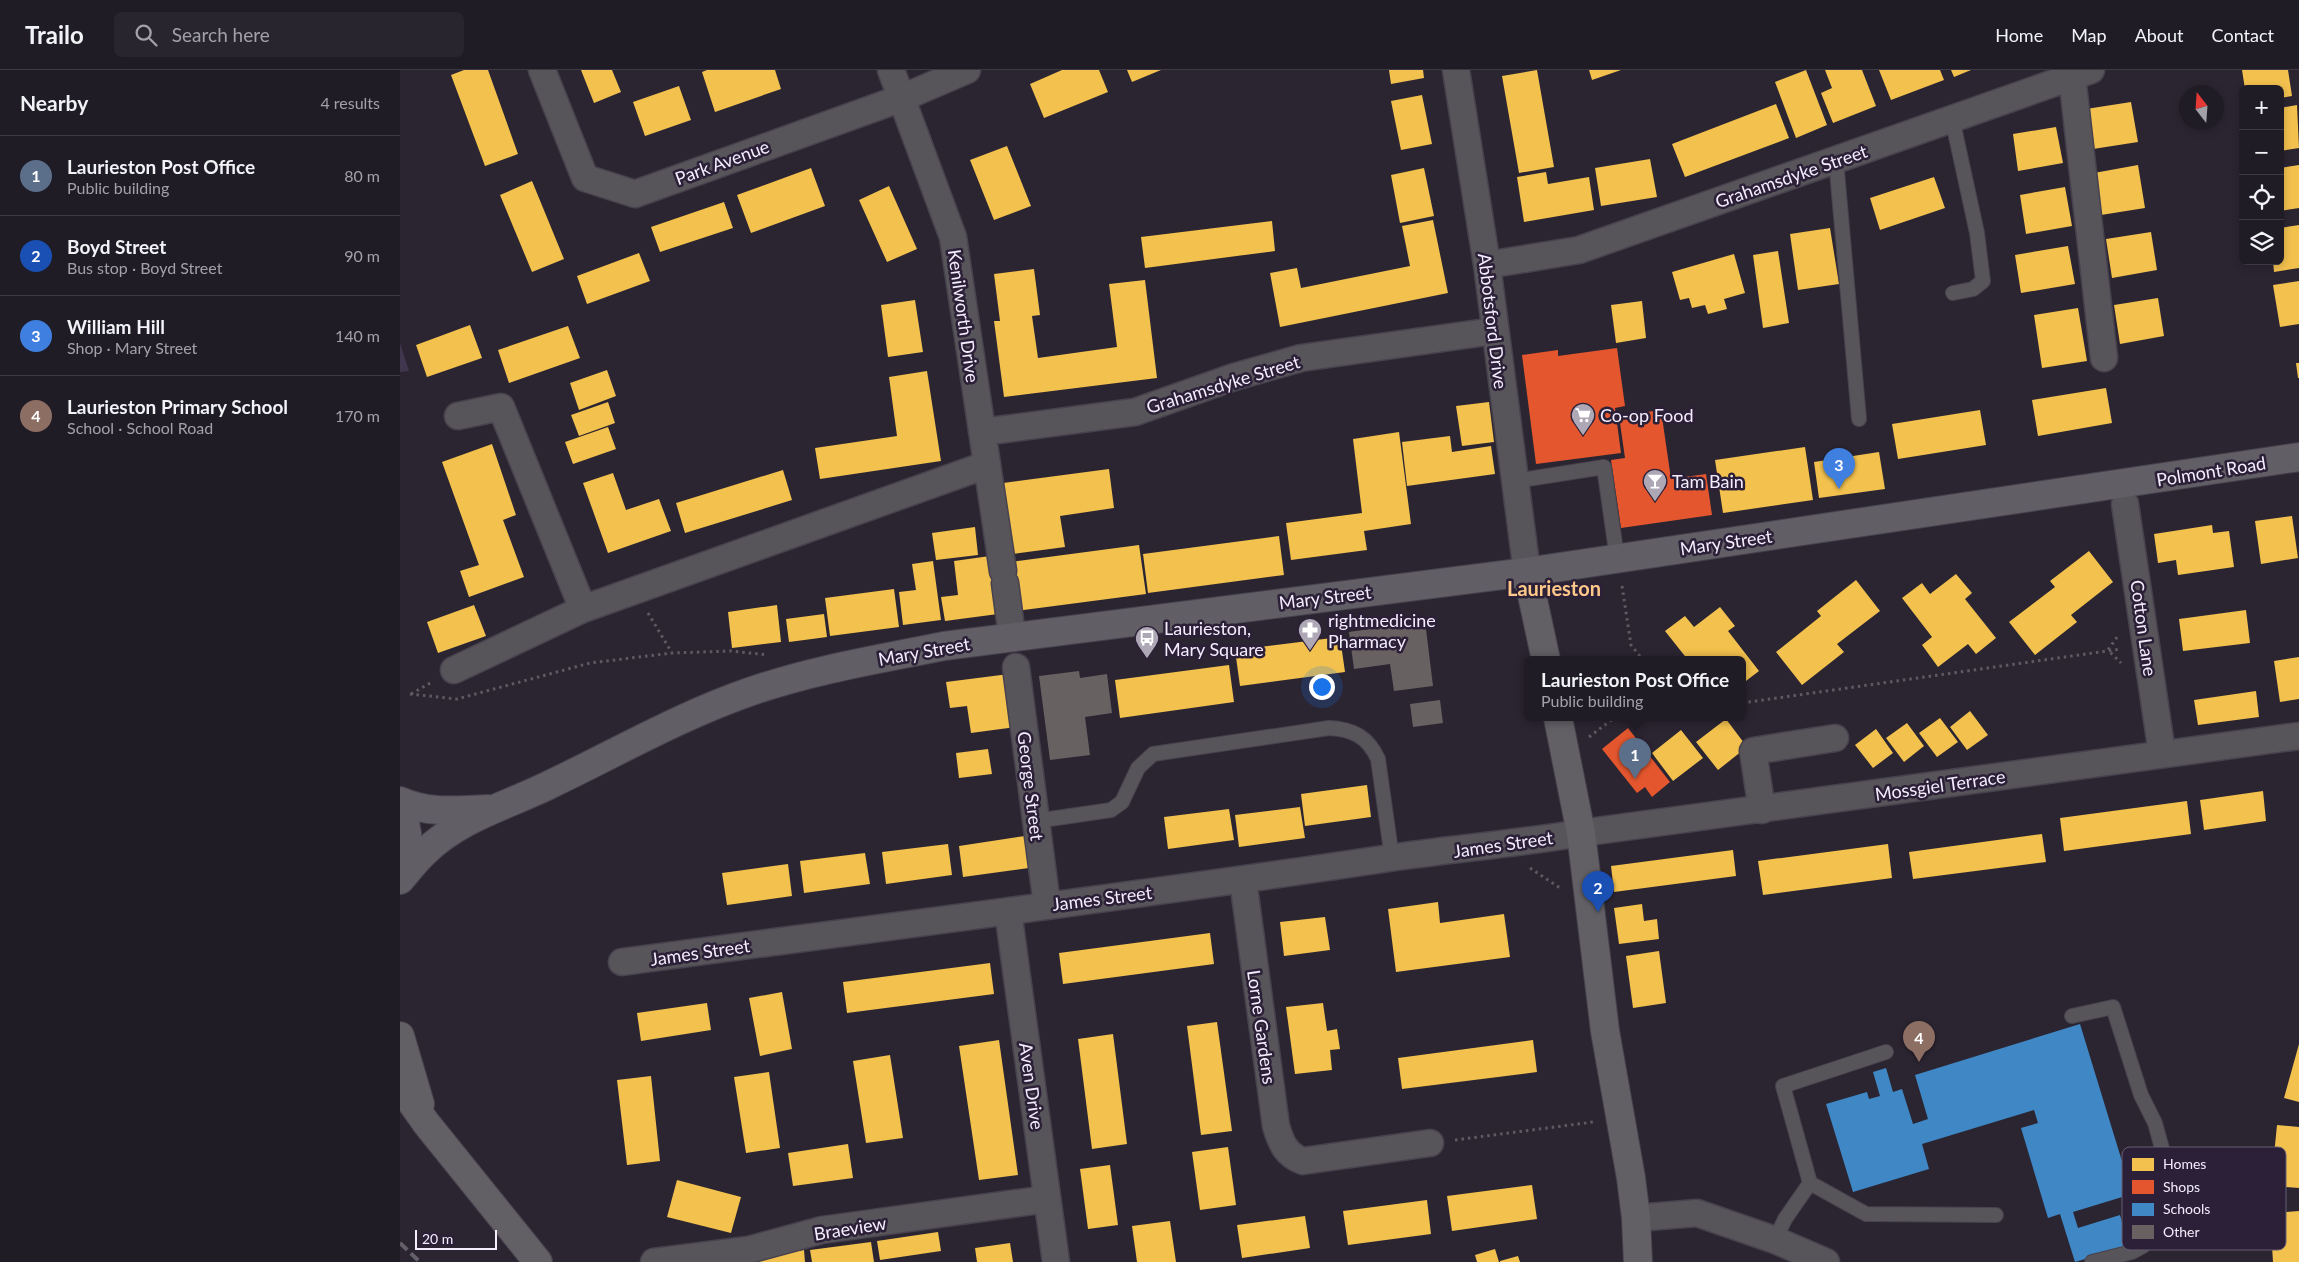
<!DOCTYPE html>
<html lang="en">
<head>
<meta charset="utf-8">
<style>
	body { margin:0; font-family:Lato,sans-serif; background:#28252e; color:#f1f3f6 }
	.controls { position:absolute; right:15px; top:15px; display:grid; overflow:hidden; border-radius:8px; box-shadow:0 2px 8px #0003 }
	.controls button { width:45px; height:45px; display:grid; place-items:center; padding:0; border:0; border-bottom:1px solid #3d3a43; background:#201c26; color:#f1f3f6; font:25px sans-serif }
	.compass { position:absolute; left:1779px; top:15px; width:45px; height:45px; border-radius:50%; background:#201c26; box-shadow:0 2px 8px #0003; rotate:343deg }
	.scale { position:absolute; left:15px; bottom:12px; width:82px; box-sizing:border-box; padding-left:5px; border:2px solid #f3edfd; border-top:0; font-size:14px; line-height:18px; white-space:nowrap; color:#f3edfd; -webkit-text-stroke:4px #2b2037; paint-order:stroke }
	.you { position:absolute; left:921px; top:616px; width:18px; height:18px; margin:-12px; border:4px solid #fff; border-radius:50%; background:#1a73e8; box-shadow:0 0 0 8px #1a73e833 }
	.badge { display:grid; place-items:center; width:32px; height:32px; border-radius:50%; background:#db2777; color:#fff; font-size:16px; font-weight:700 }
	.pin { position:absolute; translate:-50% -41px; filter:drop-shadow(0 1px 2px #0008) }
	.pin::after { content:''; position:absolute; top:26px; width:18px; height:15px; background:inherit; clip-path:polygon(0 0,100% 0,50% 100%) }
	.popup { position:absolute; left:1124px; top:586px; width:222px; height:65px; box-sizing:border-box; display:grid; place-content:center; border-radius:8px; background:#201c26; filter:drop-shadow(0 1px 4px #0005); font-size:16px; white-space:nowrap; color:#a2a1a7 }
	.popup b { font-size:19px; color:#f1f3f6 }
	.popup::after { content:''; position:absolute; left:50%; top:100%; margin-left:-10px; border:10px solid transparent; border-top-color:#201c26 }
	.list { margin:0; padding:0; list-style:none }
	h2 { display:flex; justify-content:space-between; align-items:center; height:65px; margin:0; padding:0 20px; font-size:21px }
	h2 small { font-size:16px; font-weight:400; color:#a2a1a7 }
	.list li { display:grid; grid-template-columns:32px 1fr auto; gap:15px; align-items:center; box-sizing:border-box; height:80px; padding:0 20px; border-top:1px solid #3d3a43 }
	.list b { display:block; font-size:19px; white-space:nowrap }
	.list p { margin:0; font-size:16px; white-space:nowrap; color:#a2a1a7 }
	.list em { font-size:16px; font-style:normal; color:#a2a1a7 }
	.icon { flex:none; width:28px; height:28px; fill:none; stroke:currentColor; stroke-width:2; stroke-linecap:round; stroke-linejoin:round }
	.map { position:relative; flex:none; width:1899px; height:1192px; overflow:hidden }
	header { display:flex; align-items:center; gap:30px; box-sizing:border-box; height:70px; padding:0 25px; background:#201c26; border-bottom:1px solid #3d3a43 }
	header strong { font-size:24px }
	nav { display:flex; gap:28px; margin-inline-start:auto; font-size:18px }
	.search { width:350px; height:45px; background:#28252e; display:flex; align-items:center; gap:12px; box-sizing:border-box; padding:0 18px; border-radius:8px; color:#a2a1a7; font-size:19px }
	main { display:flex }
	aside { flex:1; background:#201c26 }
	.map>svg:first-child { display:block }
	.green { fill:#40364d }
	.homes { fill:#f2c14e }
	.shops { fill:#e4572e }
	.schools { fill:#3f88c5 }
	.building { fill:#686162 }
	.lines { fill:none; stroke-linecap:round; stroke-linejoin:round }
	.lane-casing { stroke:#47424e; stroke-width:16 }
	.street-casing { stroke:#47424e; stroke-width:29 }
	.secondary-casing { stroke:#47424e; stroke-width:30 }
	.primary-casing { stroke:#47424e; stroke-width:30 }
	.path { stroke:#5d5b61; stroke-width:3; stroke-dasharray:2.5 4; stroke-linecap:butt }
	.lane { stroke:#57555a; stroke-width:14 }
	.street { stroke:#57555a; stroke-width:26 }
	.secondary { stroke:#626065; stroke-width:28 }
	.primary { stroke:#615e65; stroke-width:28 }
	.rail { stroke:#646069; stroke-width:4; stroke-dasharray:10 5; stroke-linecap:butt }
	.labels { text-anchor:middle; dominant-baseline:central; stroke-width:5; stroke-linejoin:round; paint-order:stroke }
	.street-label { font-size:18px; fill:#f3edfd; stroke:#2b2037 }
	.poi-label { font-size:18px; fill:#f3edfd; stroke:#2b2037; text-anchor:start }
	.quarter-label { font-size:20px; font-weight:bold; fill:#fec889; stroke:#2b2037 }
	.key { fill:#2b2037; stroke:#675e72; stroke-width:1 }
	.key-label { font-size:14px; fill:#f3edfd }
</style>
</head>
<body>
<header>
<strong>Trailo</strong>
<div class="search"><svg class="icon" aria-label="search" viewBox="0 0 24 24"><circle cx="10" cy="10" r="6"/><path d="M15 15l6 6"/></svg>Search here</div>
<nav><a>Home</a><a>Map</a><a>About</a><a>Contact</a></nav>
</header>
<main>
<aside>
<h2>Nearby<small>4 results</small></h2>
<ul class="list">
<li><span class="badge" style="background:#5c6f8a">1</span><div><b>Laurieston Post Office</b><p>Public building</p></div><em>80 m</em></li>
<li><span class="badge" style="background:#1a4fb4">2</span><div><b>Boyd Street</b><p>Bus stop · Boyd Street</p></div><em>90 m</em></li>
<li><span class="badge" style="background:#3f7fe0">3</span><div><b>William Hill</b><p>Shop · Mary Street</p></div><em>140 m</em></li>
<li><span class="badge" style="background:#8d6e63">4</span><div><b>Laurieston Primary School</b><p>School · School Road</p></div><em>170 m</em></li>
</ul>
</aside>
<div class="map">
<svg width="1899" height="1192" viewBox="0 0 1899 1192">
	<rect width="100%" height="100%" fill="#2b2532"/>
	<!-- green -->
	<path class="green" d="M0 273 9 301 0 302Z"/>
	<!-- homes -->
	<path class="homes" d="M64 0H88L118 84 85 96 51 5Z
		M181 0H212L221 22 194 33Z
		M307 0H375L381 19 315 42 302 2Z
		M662 0H699L708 22 644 48 630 14Z
		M727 0H761L732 12Z
		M989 0H1023L1024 8 991 14Z
		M1137 0 1154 97 1119 103 1102 6Z
		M1189 0H1221L1192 10Z
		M1406 0 1427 55 1396 68 1375 12Z
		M1425 0H1462L1476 36 1433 53 1421 23 1432 18Z
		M1479 0H1540L1544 10 1491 30Z
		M1551 0H1571L1554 7Z
		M1842 0H1888L1892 26 1880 28V19H1845Z
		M279 16 291 50 245 66 233 32Z
		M1022 25 1032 74 1001 80 991 31Z
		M1731 32 1738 72 1693 79 1686 39Z
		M1376 34 1389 68 1285 107 1272 74Z
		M1897 35 1899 78 1880 81V38Z
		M1656 57 1663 93 1618 101 1613 64Z
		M607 76 631 136 594 150 570 90Z
		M1250 89 1257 127 1201 136 1195 98Z
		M1738 95 1745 138 1701 145 1694 103Z
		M1899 95V138L1880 141V98Z
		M411 98 425 136 351 163 337 125Z
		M1024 98 1034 146 1000 153 991 105Z
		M1146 102 1148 114 1189 107 1194 140 1124 152 1117 107Z
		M1534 107 1545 138 1480 160 1470 128Z
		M132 111 164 189 132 202 100 125Z
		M489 116 517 179 487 192 459 130Z
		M1665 117 1672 156 1626 164 1620 125Z
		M324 132 333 158 260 182 251 157Z
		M1033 150 1048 223 880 257 870 203 897 198 901 218 1010 196 1002 156Z
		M872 151 875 181 745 198 741 167Z
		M1899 155V198L1874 202 1873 191H1880V158Z
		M1430 158 1439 214 1398 220 1390 164Z
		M1751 162 1757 200 1712 208 1706 169Z
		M1668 176 1675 214 1621 223 1615 185Z
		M1378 181 1389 253 1363 258 1353 185Z
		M239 183 250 211 187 234 177 206Z
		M1334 184 1345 223 1324 229 1327 239 1308 244 1305 235 1292 238 1289 228 1280 230 1272 202Z
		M634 199 640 245 632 246 638 288 717 277 709 214 745 210 757 308 604 327 594 251H600L594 204Z
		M1899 211V254L1880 257 1873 215Z
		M1758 228 1764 266 1720 274 1714 235Z
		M515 230 523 282 488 287 481 235Z
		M1242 231 1246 268 1216 273 1211 235Z
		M1678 238 1687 291 1642 298 1634 245Z
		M70 255 82 288 27 307 16 275Z
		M168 256 180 288 109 313 98 280Z
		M1896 293H1899V308H1898Z
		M207 300 216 326 179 340 170 313Z
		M527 301 541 391 420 409 415 378 497 366 489 307Z
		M1706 318 1712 353 1638 366 1632 330Z
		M208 332 215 353 179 366 171 345Z
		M1089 332 1094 372 1062 376 1056 336Z
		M1580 340 1586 375 1498 389 1492 354Z
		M208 357 216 379 173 394 165 372Z
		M999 362 1011 454 964 461 967 480 891 490 886 453 962 443 953 369Z
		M1050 366 1052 382 1091 376 1095 404 1007 416 1002 372Z
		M92 374 116 445 103 450 124 507 69 527 60 501 79 495 42 392Z
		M1405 377 1413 430 1323 443 1315 390Z
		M1479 382 1485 419 1419 428 1414 392Z
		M709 399 714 438 660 446 665 477 612 484 603 413Z
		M383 400 392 430 285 463 276 433Z
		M213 403 226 440 259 429 271 461 208 483 183 413Z
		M1892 446 1898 488 1861 494 1855 451Z
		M1812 455 1813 463 1829 461 1834 497 1778 505 1776 490 1758 493 1754 464Z
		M575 457 578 485 536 490 532 463Z
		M879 466 884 505 748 523 743 484Z
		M739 475 746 524 616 541 610 492Z
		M1689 481 1713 512 1671 545 1677 552 1635 585 1609 552 1655 517 1650 511Z
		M590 486 598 544 545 551 541 527 558 525 554 491Z
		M533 491 541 550 503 555 499 522 516 520 512 494Z
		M1556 504 1572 523 1565 529 1596 568 1576 584 1568 574 1538 597 1522 575 1532 567 1502 528 1522 513 1530 524Z
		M1456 510 1480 541 1437 574 1444 582 1402 615 1376 582 1421 546 1417 541Z
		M494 519 499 557 430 566 425 528Z
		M74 535 86 566 38 583 27 552Z
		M377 535 381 572 332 578 328 542Z
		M1320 537 1335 556 1328 561 1359 601 1342 614V590H1288L1265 561 1285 546 1294 557Z
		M1846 540 1850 573 1783 581 1779 549Z
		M424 544 427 567 389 572 386 549Z
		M940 567 945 602 840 616 835 580Z
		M1899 587V629L1880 632 1874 591Z
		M829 595 834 632 720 648 715 610Z
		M609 604 616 657 571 663 567 636 550 638 546 612Z
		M1856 621 1859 647 1798 655 1794 630Z
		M1570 641 1588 665 1567 680 1550 657Z
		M1540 648 1558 672 1537 687 1519 663Z
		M1326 649 1347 677 1318 700 1296 672Z
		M1507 653 1524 676 1504 692 1486 668Z
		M1476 659 1493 683 1473 698 1455 675Z
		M1281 660 1303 688 1273 711 1252 683Z
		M588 679 592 704 559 708 556 683Z
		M967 715 971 747 905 756 901 724Z
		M1863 721 1866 751 1804 760 1800 730Z
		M1787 731 1791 764 1664 781 1660 748Z
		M900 737 905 768 839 777 835 745Z
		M829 739 834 770 768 779 764 747Z
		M1642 764 1646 792 1513 809 1509 782Z
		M625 766 629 798 563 807 559 776Z
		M548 774 552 805 486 814 482 782Z
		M1488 774 1492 808 1363 825 1358 791Z
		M1333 780 1336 806 1214 822 1211 796Z
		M465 783 470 814 404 823 400 791Z
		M388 794 392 826 327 835 322 803Z
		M1038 832 1040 853 1104 844 1110 887 996 902 988 839Z
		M1242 834 1244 851 1257 849 1259 869 1219 874 1214 838Z
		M925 847 930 880 884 886 880 852Z
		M810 863 814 894 663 914 659 883Z
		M1259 881 1266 933 1233 938 1226 886Z
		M590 893 594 924 447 943 443 912Z
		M382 922 392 979 360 986 349 928Z
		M307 933 311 960 241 971 237 943Z
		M923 933 927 961 937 959 940 979 930 980 932 1000 895 1004 886 937Z
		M817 952 832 1061 801 1065 787 956Z
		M713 964 727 1074 692 1079 678 969Z
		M599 970 618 1105 579 1110 559 976Z
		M1133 970 1137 1002 1002 1019 998 988Z
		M1899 974V1032L1884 1028Z
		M490 985 503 1068 466 1073 453 991Z
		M369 1002 380 1078 346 1083 334 1007Z
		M251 1006 260 1091 227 1095 217 1010Z
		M1877 1055 1899 1057V1118L1871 1116Z
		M448 1074 453 1108 393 1116 388 1083Z
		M828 1077 836 1135 800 1140 792 1082Z
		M710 1095 718 1155 688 1159 680 1099Z
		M277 1110 341 1127 331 1163 267 1147Z
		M1132 1115 1137 1149 1052 1161 1047 1126Z
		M1027 1130 1031 1164 948 1175 943 1141Z
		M1899 1141V1192H1873L1870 1143Z
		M905 1146 910 1178 842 1188 837 1155Z
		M770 1151 776 1192H737L732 1156Z
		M538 1162 541 1181 480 1190 477 1171Z
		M471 1172 474 1192H412L410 1180Z
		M610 1173 613 1192H577L575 1178Z
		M1095 1179 1099 1192H1077L1075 1185Z
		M404 1180 405 1192H352L351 1188Z
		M1118 1186 1120 1192H1100V1191Z"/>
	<!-- shops -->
	<path class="shops" d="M1217 278 1225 336 1215 338 1221 383 1136 394 1122 285 1158 280V286Z
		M1261 340 1271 409 1306 404 1312 445 1221 458 1211 390 1225 388 1219 346Z
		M1228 658 1270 712 1252 727 1245 717 1237 723 1202 679Z"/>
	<!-- schools -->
	<path class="schools" d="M1680 954 1732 1124 1673 1142 1678 1158 1720 1145 1729 1176 1675 1192 1660 1144 1648 1148 1621 1058 1638 1053 1634 1040 1522 1074 1529 1099 1453 1122 1426 1034 1467 1022 1469 1029 1480 1026 1473 1002 1486 998 1493 1022 1502 1019 1513 1054 1528 1049 1515 1005Z"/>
	<!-- building -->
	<path class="building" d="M1025 551 1033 616 994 621 990 594 954 599 949 562Z
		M679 601 680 608 707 604 712 643 685 647 690 685 650 690 639 606Z
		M1040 630 1043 653 1013 657 1010 634Z"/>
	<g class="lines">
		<!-- lane casing -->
		<g class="lane-casing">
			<path id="lane" d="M1552 48 1577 163 1583 211 1573 219 1553 223
				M1436 90 1459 349
				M1115 411 1204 397 1217 488
				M636 751 711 740 722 732 738 698 753 684 929 658C953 659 968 667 978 689L992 788
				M1672 946 1713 937 1741 1025 1755 1053 1766 1093 1770 1121 1743 1176 1732 1182 1692 1192
				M1410 1113 1466 1144 1596 1145
				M1375 1170 1385 1149 1410 1113 1383 1016 1486 982"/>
		</g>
		<!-- street casing -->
		<g class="street-casing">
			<path id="street" d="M142 0 185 108 235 124 502 28 567 0
				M491 0 553 167 603 501
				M1056 0 1087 195 1127 502
				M1672 6 1704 288
				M1087 195 1179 180 1691 0
				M58 346 101 337 183 539
				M582 362 735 342 834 307 901 288 1094 261
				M1725 434 1762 683
				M605 513 612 566
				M616 597 647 835
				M54 600 183 539 586 395
				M1362 740 1353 681 1435 668
				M843 810 876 1056C881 1073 886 1085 903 1091L1030 1073
				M608 841 656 1192
				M222 892C476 858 730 827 983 789 1049 779 1115 774 1181 763L1899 666
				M1236 1148 1297 1143 1375 1170 1426 1192
				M254 1192 348 1180 422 1160 647 1129"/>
		</g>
		<!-- secondary casing -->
		<g class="secondary-casing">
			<path id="secondary" d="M1127 502 1146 590
				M1158 648 1181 763 1205 961 1231 1108 1236 1148 1238 1192
				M0 966 20 1034
				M0 1016 26 1053 138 1192"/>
		</g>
		<!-- primary casing -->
		<g class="primary-casing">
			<path id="primary" d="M0 731C29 744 57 740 88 739
				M0 742C12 764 8 786 0 808
				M0 810C8 801 16 790 25 782 59 748 109 735 151 714 216 683 280 646 349 622 412 600 479 589 544 576L1127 502 1899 387"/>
		</g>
		<!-- path -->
		<path class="path" d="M1222 516 1231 575 1243 590
			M248 543 272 583
			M1717 567 1708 580 1721 593
			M10 624 57 629 190 593 272 583 331 581 368 585
			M11 624 32 612
			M1342 633 1721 579
			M1189 667 1214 648
			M1130 798 1160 818
			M1055 1070 1193 1052"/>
		<!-- lane -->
		<use href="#lane" class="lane"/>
		<!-- street -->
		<use href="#street" class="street"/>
		<!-- secondary -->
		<use href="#secondary" class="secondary"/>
		<!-- primary -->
		<use href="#primary" class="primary"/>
		<!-- rail -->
		<path class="rail" d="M0 1173 20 1192"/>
	</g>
	<!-- icons -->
	<defs>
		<g id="supermarket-pin" transform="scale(1.25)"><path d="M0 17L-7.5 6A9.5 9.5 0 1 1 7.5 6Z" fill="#ada7b6" stroke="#2b2037"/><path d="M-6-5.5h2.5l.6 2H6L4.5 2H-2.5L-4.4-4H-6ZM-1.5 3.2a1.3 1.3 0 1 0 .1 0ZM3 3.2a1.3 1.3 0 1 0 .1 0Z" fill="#fff"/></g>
		<g id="bar-pin" transform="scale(1.25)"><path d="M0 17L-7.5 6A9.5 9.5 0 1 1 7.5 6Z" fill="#ada7b6" stroke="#2b2037"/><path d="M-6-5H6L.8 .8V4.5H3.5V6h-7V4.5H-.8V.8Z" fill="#fff"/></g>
		<g id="pharmacy-pin" transform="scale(1.25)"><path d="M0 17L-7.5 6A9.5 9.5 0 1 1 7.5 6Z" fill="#ada7b6" stroke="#2b2037"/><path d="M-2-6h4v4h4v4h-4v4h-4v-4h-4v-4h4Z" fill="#fff"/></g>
		<g id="bus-pin" transform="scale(1.25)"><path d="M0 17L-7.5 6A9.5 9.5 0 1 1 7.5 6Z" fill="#ada7b6" stroke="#2b2037"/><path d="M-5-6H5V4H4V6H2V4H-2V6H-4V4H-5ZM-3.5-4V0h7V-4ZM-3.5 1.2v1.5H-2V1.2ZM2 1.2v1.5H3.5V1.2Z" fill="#fff"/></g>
	</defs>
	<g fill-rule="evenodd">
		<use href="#supermarket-pin" x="1183" y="345"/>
		<use href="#bar-pin" x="1255" y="411"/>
		<use href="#pharmacy-pin" x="910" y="560"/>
		<use href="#bus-pin" x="747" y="568"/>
	</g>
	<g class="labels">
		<!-- street labels -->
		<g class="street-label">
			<text transform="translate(322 92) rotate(-20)">Park Avenue</text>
			<text transform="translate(1391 106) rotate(-19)">Grahamsdyke Street</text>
			<text transform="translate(564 246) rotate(82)">Kenilworth Drive</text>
			<text transform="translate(1093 251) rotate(83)">Abbotsford Drive</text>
			<text transform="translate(823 314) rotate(-17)">Grahamsdyke Street</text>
			<text transform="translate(1811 401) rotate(-9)">Polmont Road</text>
			<text transform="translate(1326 472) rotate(-8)">Mary Street</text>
			<text transform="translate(925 527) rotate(-7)">Mary Street</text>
			<text transform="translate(1744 558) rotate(82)">Cotton Lane</text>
			<text transform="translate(524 581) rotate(-10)">Mary Street</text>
			<text transform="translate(1540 715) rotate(-8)">Mossgiel Terrace</text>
			<text transform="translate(631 716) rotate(83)">George Street</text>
			<text transform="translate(1103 774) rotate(-8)">James Street</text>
			<text transform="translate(702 828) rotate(-7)">James Street</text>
			<text transform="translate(300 882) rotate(-8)">James Street</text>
			<text transform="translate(862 957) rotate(82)">Lorne Gardens</text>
			<text transform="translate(632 1016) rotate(82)">Aven Drive</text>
			<text transform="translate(450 1158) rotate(-9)">Braeview</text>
		</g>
		<!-- poi labels -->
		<g class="poi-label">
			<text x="1200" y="345">Co-op Food</text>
			<text x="1272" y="411">Tam Bain</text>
			<text x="928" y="550">rightmedicine<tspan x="928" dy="21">Pharmacy</tspan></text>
			<text x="764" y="558">Laurieston,<tspan x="764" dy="21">Mary Square</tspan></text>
		</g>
		<!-- quarter labels -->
		<g class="quarter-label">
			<text x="1154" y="518">Laurieston</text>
		</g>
	</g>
	<!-- legend -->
	<rect x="1722" y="1077" width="164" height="103" rx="8" class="key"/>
	<rect x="1732" y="1088" width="22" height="13" fill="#f2c14e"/>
	<rect x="1732" y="1110" width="22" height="14" fill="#e4572e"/>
	<rect x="1732" y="1133" width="22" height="13" fill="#3f88c5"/>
	<rect x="1732" y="1155" width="22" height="14" fill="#686162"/>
	<g class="key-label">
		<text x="1763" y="1099">Homes</text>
		<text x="1763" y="1122">Shops</text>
		<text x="1763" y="1144">Schools</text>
		<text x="1763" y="1167">Other</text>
	</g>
</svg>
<div class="controls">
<button>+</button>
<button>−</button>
<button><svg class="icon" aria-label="locate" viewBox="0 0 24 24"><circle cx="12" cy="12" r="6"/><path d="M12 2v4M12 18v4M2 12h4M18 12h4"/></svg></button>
<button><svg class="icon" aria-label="layers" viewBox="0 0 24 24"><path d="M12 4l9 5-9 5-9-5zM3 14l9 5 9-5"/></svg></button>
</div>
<svg class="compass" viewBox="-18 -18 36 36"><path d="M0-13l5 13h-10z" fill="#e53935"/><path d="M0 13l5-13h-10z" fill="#a2a1a7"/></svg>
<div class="scale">20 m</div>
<div class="you"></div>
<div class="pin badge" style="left:1235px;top:709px;background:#5c6f8a">1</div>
<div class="popup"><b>Laurieston Post Office</b>Public building</div>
<div class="pin badge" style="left:1198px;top:842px;background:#1a4fb4">2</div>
<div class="pin badge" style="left:1439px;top:419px;background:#3f7fe0">3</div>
<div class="pin badge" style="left:1519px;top:992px;background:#8d6e63">4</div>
</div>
</main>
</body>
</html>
